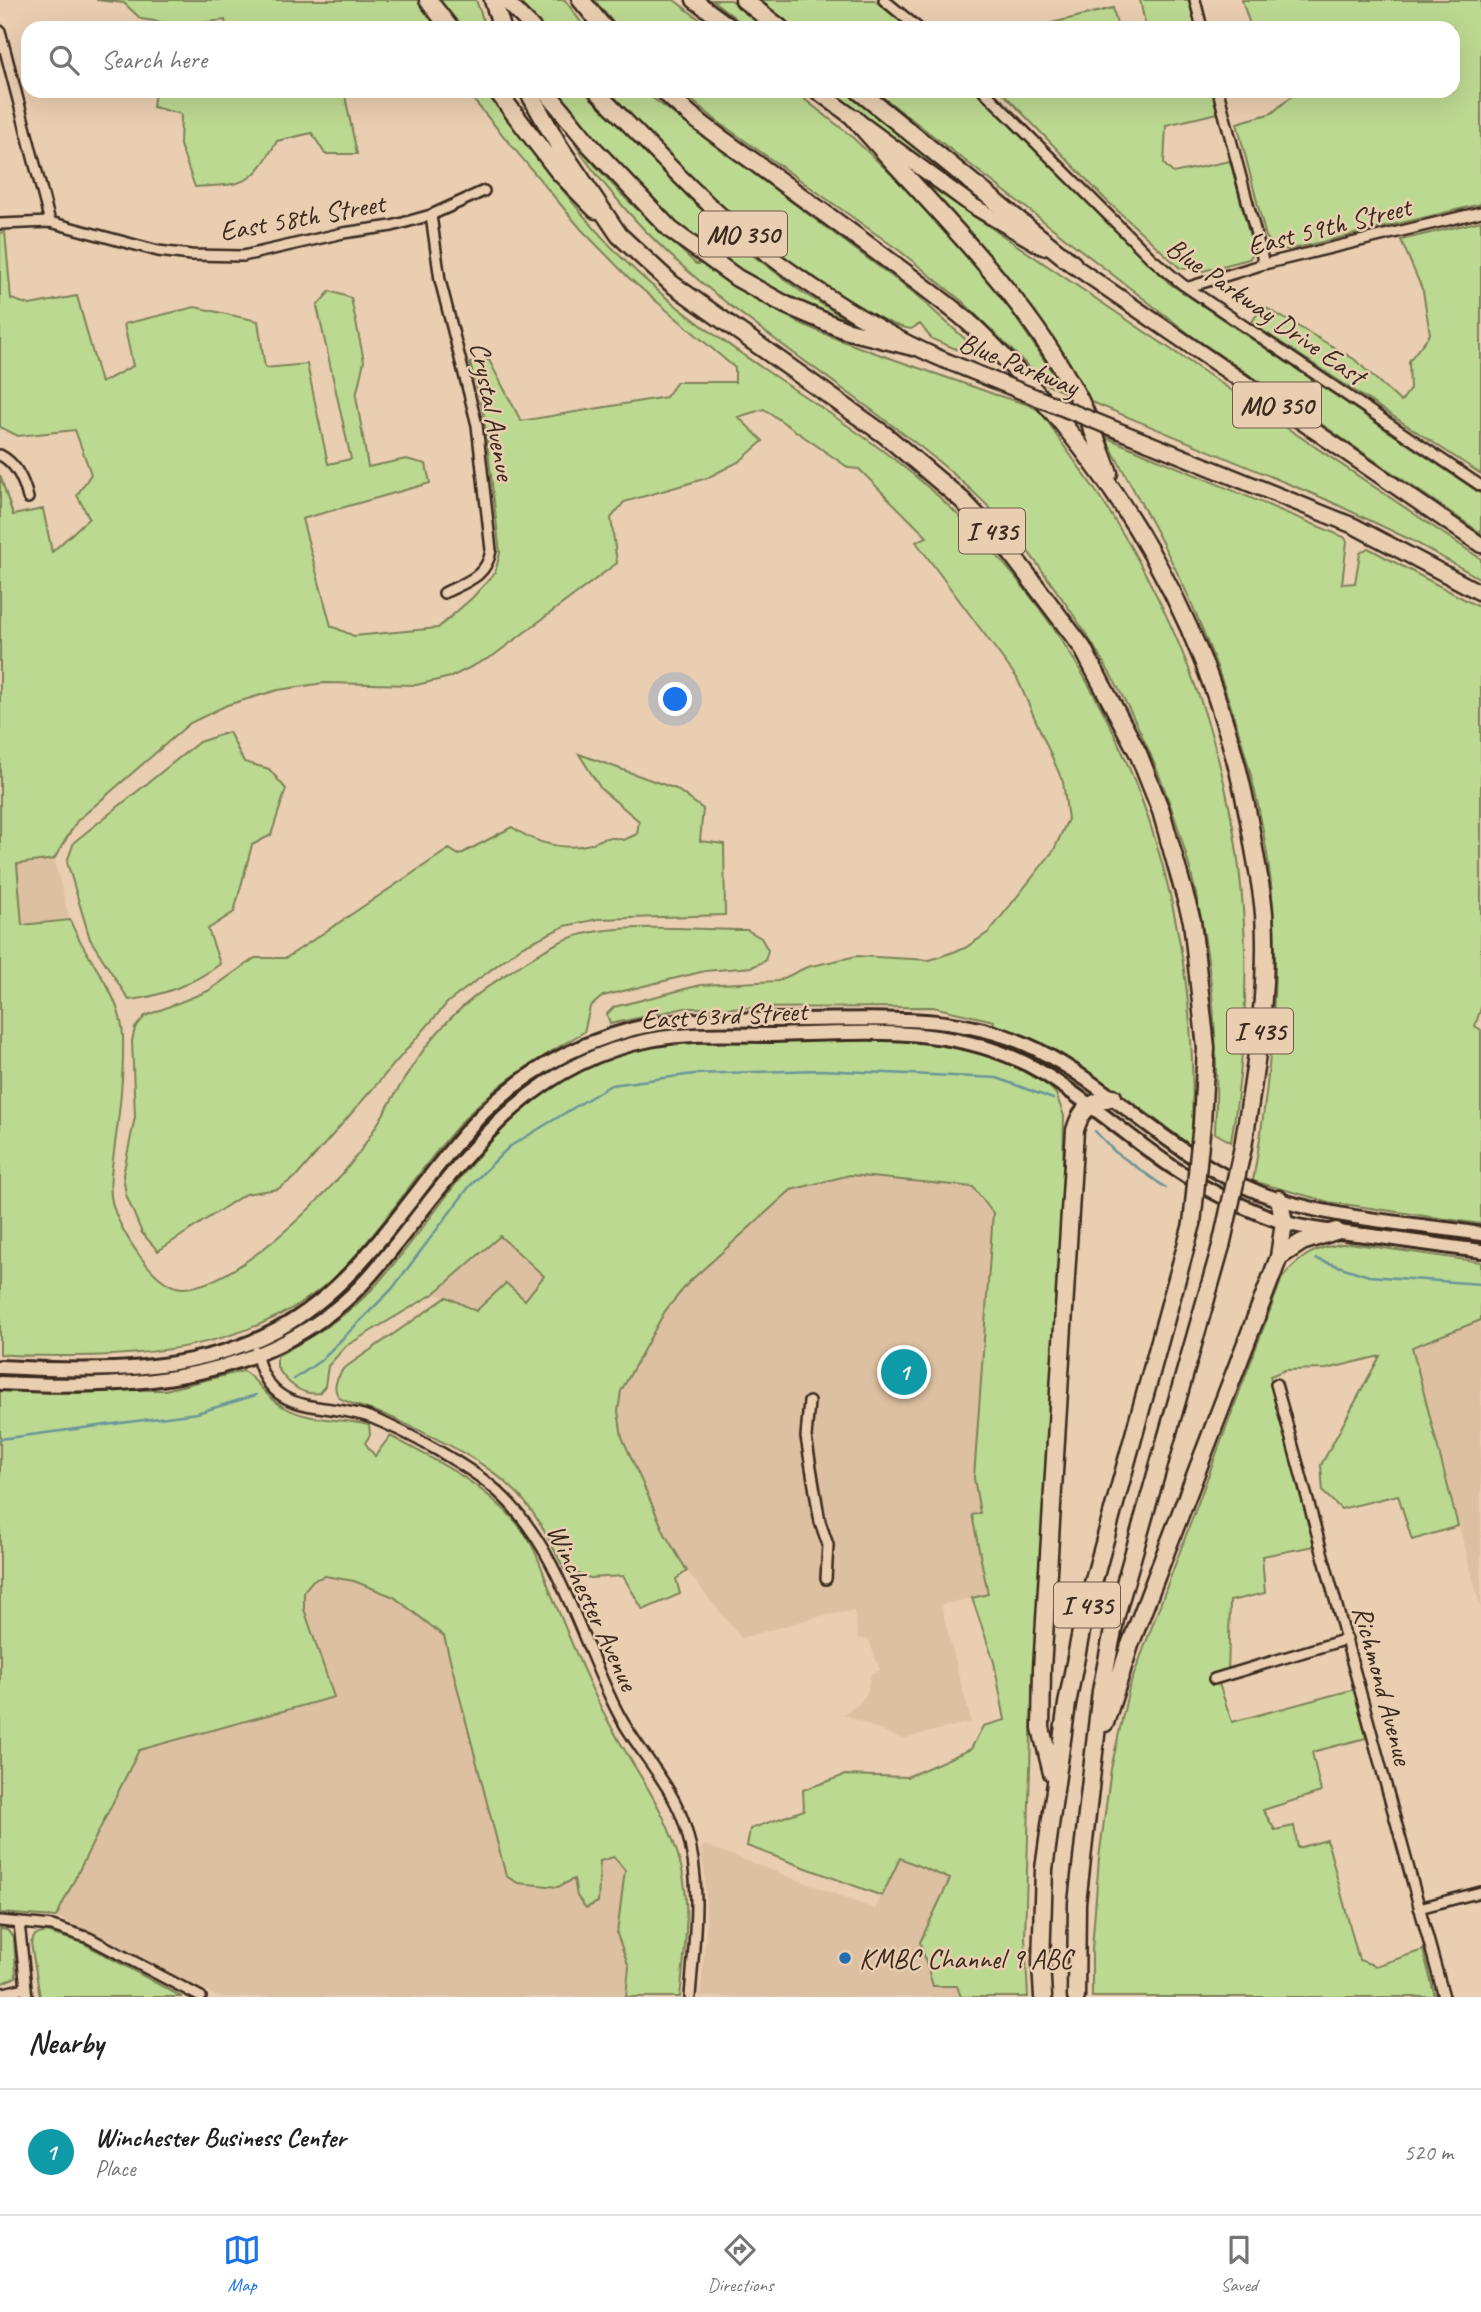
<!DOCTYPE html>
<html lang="en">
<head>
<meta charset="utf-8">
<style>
	body { margin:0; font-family:Caveat,sans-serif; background:#f2f2f2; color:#202124 }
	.you { position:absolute; left:676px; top:700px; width:24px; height:24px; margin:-18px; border:5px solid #fff; border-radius:50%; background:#1a73e8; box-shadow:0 0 0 10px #1a73e833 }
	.badge { display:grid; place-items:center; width:46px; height:46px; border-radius:50%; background:#1a73e8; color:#fff; font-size:23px; font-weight:700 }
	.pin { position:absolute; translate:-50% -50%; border:4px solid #fff; box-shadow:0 2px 7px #0006 }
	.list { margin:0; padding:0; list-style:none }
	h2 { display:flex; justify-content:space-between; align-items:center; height:91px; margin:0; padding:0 28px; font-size:30px }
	h2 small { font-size:23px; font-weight:400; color:#757577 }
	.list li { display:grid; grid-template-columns:46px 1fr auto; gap:21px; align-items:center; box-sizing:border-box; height:126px; padding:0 28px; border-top:2px solid #e0e0e0 }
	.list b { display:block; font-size:26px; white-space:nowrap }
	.list p { margin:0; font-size:23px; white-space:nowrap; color:#757577 }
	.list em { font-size:23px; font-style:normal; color:#757577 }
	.icon { flex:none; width:38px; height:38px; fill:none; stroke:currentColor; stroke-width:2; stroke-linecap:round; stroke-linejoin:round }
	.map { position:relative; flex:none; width:1481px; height:1997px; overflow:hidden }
	.search { position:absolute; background:#fff; box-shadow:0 7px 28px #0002; left:21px; right:21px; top:21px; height:77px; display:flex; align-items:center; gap:18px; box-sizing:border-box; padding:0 24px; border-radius:21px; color:#757577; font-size:26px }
	.sheet { height:217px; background:#fff }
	nav { display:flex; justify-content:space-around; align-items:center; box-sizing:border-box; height:98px; border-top:2px solid #e0e0e0; background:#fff; font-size:19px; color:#757577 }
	nav a { display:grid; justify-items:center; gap:4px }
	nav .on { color:#1a73e8 }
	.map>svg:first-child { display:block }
	.built { fill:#ddc0a1 }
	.green { fill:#bcd991; stroke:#7c8258; stroke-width:2 }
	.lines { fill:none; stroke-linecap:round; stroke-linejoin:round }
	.stream { stroke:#6c9597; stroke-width:2.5 }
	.minor-casing { stroke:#3b2a1e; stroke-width:14 }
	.secondary-casing { stroke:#3b2a1e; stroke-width:18 }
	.trunk-casing { stroke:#3b2a1e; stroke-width:19 }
	.motorway-casing { stroke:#3b2a1e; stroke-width:21 }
	.minor { stroke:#eaceb1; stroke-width:9 }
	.secondary { stroke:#eaceb1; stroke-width:12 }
	.trunk { stroke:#eaceb1; stroke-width:14 }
	.motorway { stroke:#eaceb1; stroke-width:16 }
	.trunk-bridge-casing { stroke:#3b2a1e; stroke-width:19; stroke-linecap:butt }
	.motorway-bridge-casing { stroke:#3b2a1e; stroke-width:21; stroke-linecap:butt }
	.trunk-bridge { stroke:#eaceb1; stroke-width:14 }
	.motorway-bridge { stroke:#eaceb1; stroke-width:16 }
	.poi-dot { fill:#1f6fb2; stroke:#eaceb1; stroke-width:2.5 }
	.labels { text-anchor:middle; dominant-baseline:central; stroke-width:5; stroke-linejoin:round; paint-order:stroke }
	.shield { fill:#eaceb1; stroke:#705b4a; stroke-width:2 }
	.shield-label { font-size:26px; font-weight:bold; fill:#3b2a1e }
	.street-label { font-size:28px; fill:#3b2a1e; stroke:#eaceb1 }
	.poi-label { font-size:28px; fill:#3b2a1e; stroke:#eaceb1; text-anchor:start }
</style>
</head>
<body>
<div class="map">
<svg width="1481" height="1997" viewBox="0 0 1481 1997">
	<rect width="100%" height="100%" fill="#eaceb1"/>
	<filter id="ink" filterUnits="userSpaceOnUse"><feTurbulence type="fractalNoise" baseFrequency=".0143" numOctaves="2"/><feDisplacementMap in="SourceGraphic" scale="14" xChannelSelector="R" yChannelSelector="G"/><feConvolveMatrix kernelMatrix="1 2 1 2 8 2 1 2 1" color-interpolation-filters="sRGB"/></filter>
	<g filter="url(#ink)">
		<!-- built -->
		<path class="built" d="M54 859 70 920 22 926 17 864Z
			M850 1175 973 1187 993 1213 974 1478 980 1514 972 1516 988 1594 941 1605 971 1722 901 1739 843 1714 858 1705 867 1693 871 1674 880 1670 869 1640 858 1638 854 1611 820 1616 741 1638 687 1571 665 1534 622 1437 618 1411 621 1392 665 1311 689 1282 791 1190Z
			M500 1236 544 1276 524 1301 506 1283 476 1311 435 1293Z
			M1478 1319 1481 1320V1609L1412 1346Z
			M325 1576 354 1581 394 1597 444 1636 507 1876 518 1883 558 1887 575 1878 598 1902 600 1860 613 1857 625 1870 617 1934 629 1967 626 1997H217L102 1937 56 1917 139 1750 334 1697 304 1609 303 1591 313 1580Z
			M705 1845 875 1909 900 1858 950 1879 920 1943 958 1986 961 1997H700L706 1929 705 1875 701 1849Z"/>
		<!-- green -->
		<path class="green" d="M96 0H420L441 28H365L360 23 354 28H227L225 20 180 25 141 19 124 3Z
			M436 0H476L486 28H457Z
			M508 0H565L585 28H519Z
			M594 0H674L711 28H618Z
			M712 0H731L767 28H748Z
			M760 0H874L909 28H795Z
			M1140 0H1189L1196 28H1146Z
			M1242 0H1481V204L1288 250 1274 246 1266 237 1237 123 1272 113 1293 95 1292 91H1453V28H1251Z
			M1113 8 1118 28H1040L1044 25Z
			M155 91H344L357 154H325L312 133 277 141C251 186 247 184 195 187L180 145 181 114 153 107Z
			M466 91H489C531 147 572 208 622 258 698 333 790 383 875 445 1100 608 1207 873 1191 1146 1128 1100 1069 1049 993 1025L994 1021 933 1007 685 1008 610 1024 607 1014 614 1007 701 985 778 981 807 967 857 956 930 960 965 948 989 932 1054 850 1068 819 1063 782 1017 678 916 542 927 537 859 469 849 468 764 409 738 417 763 441 740 461 707 478 624 502 611 518 617 563 493 656 451 677 416 685 324 683 278 690 227 705 190 723 77 821 54 859 17 864 22 925 70 920C86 961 121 991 123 1037 124 1072 120 1109 115 1144 113 1164 107 1186 113 1206 120 1230 154 1288 183 1288 235 1287 329 1195 358 1154 387 1113 406 1068 439 1031 463 1002 500 977 532 958 543 951 555 943 567 939 612 921 696 930 747 930L761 938 768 950 765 961 752 967 705 971 603 996 590 1007 584 1032C543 1056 501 1080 468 1115 426 1159 395 1211 355 1256 283 1340 168 1357 64 1356 43 1355 21 1357 0 1354V475L13 515 43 509 52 552 89 518 77 495 91 474 75 430 18 436 0 427V233L5 232 11 299 30 305 77 296 101 383 133 366 124 324 195 307 258 321 265 368 307 364 328 464 351 459 317 306 330 291 351 298 364 361 356 396 368 467 406 459 426 464 430 483 302 519 331 626 354 636 438 628 472 598 495 573 500 553 484 416 470 363 489 360 521 421 666 397 677 382H735V368L629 278 581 229Z
			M554 91H587L711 218 751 254 803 293 868 332C815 309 762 288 715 254 658 213 613 158 565 107Z
			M609 91H643L914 293 994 365 932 339 920 324 911 329C892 326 874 315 858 306 760 253 683 172 609 91Z
			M681 91H794L850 135 934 215 988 276 1066 393 1047 385 963 302 900 251 717 121Z
			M831 91H847L1028 233 945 177Z
			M875 91H976L1169 283 1481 494V533L1192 336Z
			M1001 91H1213L1218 113 1166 125 1164 164 1173 173 1230 161 1254 252 1249 259 1203 271 1180 268 1105 199Z
			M574 142 622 195 696 264H701C742 291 786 319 832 337 886 358 942 375 996 395 1008 399 1029 403 1039 411 1047 418 1053 431 1059 439 1076 463 1093 486 1109 511 1233 707 1269 914 1231 1142L1215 1133C1225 938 1178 764 1066 604 1049 581 1033 556 1014 534 965 477 903 433 843 389 759 327 677 274 611 192 598 176 584 160 574 142Z
			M916 177 1481 559V579L1413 541 1325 499 1087 400Z
			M1481 221V474L1251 323 1263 306 1354 359 1401 402 1410 389 1409 361 1430 334 1423 291 1401 240Z
			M1105 437 1344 537 1347 541 1342 584 1355 583 1360 553 1368 548 1481 608V1008L1475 1026 1481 1030V1224L1329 1202 1253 1181C1266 1107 1275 1030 1275 955 1275 844 1244 732 1203 631 1177 564 1139 501 1105 437Z
			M229 732 244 762 269 769 286 789 271 835 252 845 234 912 208 929 220 964C195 983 160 997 129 1000L90 939 67 862 74 842 199 742Z
			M579 754 676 789 703 809 700 841 724 844 725 915 598 919 565 926 521 947 448 1002 297 1176 278 1189 245 1194 158 1251 142 1233 126 1195 123 1175 135 1117 132 1041 135 1028 145 1016 208 991 255 958H286L449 849 459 855 512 827C532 841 556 849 581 846 602 844 599 833 624 840L637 834 639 821 601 789Z
			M786 1040H926L965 1045 1043 1079 1056 1094 1064 1116 1062 1217 1033 1668 1025 1937 1028 1997H961L957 1986H933L920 1942 950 1879 900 1858 882 1896 747 1846 750 1829 804 1810 803 1790 845 1775 907 1777 971 1749 983 1726 1005 1720 994 1662 972 1598 988 1594 972 1515 980 1513 974 1478 993 1213 973 1187 850 1175 791 1190 689 1282 665 1311 621 1391 618 1411 622 1437 665 1534 687 1571 676 1579 680 1594 643 1610 623 1576 590 1578 564 1569C551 1543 538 1516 519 1495 486 1460 438 1439 395 1419 384 1413 345 1403 340 1398 331 1388 337 1379 343 1369L447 1297 476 1311 506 1283 525 1300 544 1276 500 1236 435 1293 346 1346 328 1366 325 1386 319 1393C301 1396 286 1382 277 1367V1356C313 1336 348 1316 376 1285 459 1191 501 1089 633 1051 681 1037 736 1041 786 1040Z
			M1349 1243 1481 1262V1320L1412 1347 1458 1526 1412 1540 1398 1495 1341 1509 1323 1492 1321 1465 1380 1356 1327 1369 1285 1370 1270 1376 1315 1546 1262 1556 1265 1593 1230 1601 1228 1675 1217 1678 1232 1722 1355 1689 1366 1738 1312 1752 1321 1792 1263 1810 1275 1830 1294 1826 1298 1848 1327 1840 1359 1960 1376 1966 1423 1950 1435 1997H1092V1949L1099 1858 1111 1769 1129 1688 1282 1278C1303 1253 1317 1247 1349 1243Z
			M243 1371C258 1380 267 1399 284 1407 310 1422 340 1418 369 1425L370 1435 365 1443 375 1456 390 1436C437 1461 481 1482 516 1522 537 1546 543 1574 555 1603 571 1641 587 1682 607 1719 636 1774 667 1807 682 1870 691 1911 684 1956 680 1997H626L629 1967 617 1934 625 1870 614 1857 600 1861 598 1902 586 1908 577 1896 574 1879 558 1887 518 1883 506 1876 444 1636 394 1597 354 1581 325 1576 313 1580 304 1591V1609L334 1697 139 1750 56 1917 0 1913V1390H165Z
			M0 1929 7 1930 14 1938 16 1977 0 1984Z
			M46 1932 83 1943 182 1997H40L31 1943 35 1935Z"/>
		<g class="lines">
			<!-- stream -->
			<path class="stream" d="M1095 1131 1114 1151 1166 1188
				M1316 1259 1369 1276 1481 1284
				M294 1379 320 1361 392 1289 469 1187 509 1147 611 1085 694 1074 820 1070 997 1078 1053 1099
				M0 1439 197 1413 256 1395"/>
			<!-- minor casing -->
			<g class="minor-casing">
				<path id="minor" d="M884 0 918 28
					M1195 0 1202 28
					M0 31 50 222
					M984 91 1151 258 1182 284 1481 486
					M1218 91 1264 264
					M431 215 440 280 477 425 491 550C487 577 466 582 444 593
					M0 224 50 222 158 251 191 255 243 256 343 233 392 226 431 215 484 191
					M1189 287 1264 264 1481 212
					M0 455C16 463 24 481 28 498
					M256 1351C268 1420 324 1400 372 1418 407 1432 468 1465 496 1490 559 1546 579 1637 617 1711 637 1751 673 1784 686 1829 703 1883 694 1941 690 1997
					M1276 1384 1444 1997
					M809 1402 806 1437 820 1522 828 1545 826 1579
					M1214 1679 1347 1639
					M1419 1908 1481 1892
					M0 1921 52 1926 89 1938 201 1997
					M19 1923 27 1997
					M0 1994 25 1988"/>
			</g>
			<!-- secondary casing -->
			<g class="secondary-casing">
				<path id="secondary" d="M0 1367C92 1372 193 1375 277 1330 362 1284 409 1195 471 1126 514 1078 571 1045 633 1029 685 1016 738 1020 791 1020 873 1020 960 1011 1036 1049 1116 1090 1176 1159 1260 1193 1327 1219 1410 1223 1481 1234
					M0 1383C115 1389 240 1385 334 1310 363 1288 385 1258 407 1230 475 1143 535 1062 650 1040 691 1032 734 1035 775 1035 867 1033 961 1023 1043 1073 1110 1114 1164 1172 1236 1203 1251 1210 1267 1217 1283 1222 1309 1230 1338 1232 1365 1235 1404 1240 1442 1246 1481 1251"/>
			</g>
			<!-- trunk casing -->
			<g class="trunk-casing">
				<path id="trunk" d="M505 0 533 28
					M694 0 732 28
					M596 91C647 142 697 198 753 243 806 285 882 334 944 360
					M817 91 973 206 1043 247
					M1064 259 1481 545
					M1149 443 1354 526 1481 593"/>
			</g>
			<!-- motorway casing -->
			<g class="motorway-casing">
				<path id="motorway" d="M428 0 450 28
					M493 0 502 28
					M581 0 604 28
					M744 0 780 28
					M497 91 558 171 596 210
					M528 91 559 146 619 235 672 284 885 435 962 500 1004 544 1082 647 1138 753 1161 811 1192 921 1206 1048 1202 1123
					M546 91 589 144 671 230 737 278 786 305 845 330 913 347
					M664 91C693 120 728 143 761 167 827 216 895 263 959 314 986 336 1009 363 1032 388 1147 516 1223 667 1252 837 1256 862 1262 888 1264 914 1269 992 1255 1070 1243 1147
					M859 91 1073 264
					M854 118C931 207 1021 289 1077 395 1090 419 1099 447 1109 473
					M1279 1257 1302 1242 1336 1231
					M1105 1723 1130 1645 1279 1257 1284 1222 1279 1199
					M1052 1773 1041 1728 1042 1669 1075 1130C1082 1107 1091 1103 1113 1097
					M1043 1997 1041 1964 1044 1869 1067 1704 1084 1616 1192 1224
					M1076 1997 1077 1903 1101 1691 1116 1615 1221 1246"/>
			</g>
			<!-- minor -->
			<use href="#minor" class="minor"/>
			<!-- secondary -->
			<use href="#secondary" class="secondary"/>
			<!-- trunk -->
			<use href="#trunk" class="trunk"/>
			<!-- motorway -->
			<use href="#motorway" class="motorway"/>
			<!-- trunk-bridge casing -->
			<g class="trunk-bridge-casing">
				<path id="trunk-bridge" d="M944 360 1149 443"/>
			</g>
			<!-- motorway-bridge casing -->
			<g class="motorway-bridge-casing">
				<path id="motorway-bridge" d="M1192 1224 1202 1123
					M1221 1246 1243 1147"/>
			</g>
			<!-- trunk-bridge -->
			<use href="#trunk-bridge" class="trunk-bridge"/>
			<!-- motorway-bridge -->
			<use href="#motorway-bridge" class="motorway-bridge"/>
		</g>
	</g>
	<!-- markers -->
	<circle class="poi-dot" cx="845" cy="1958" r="7"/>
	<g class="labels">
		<!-- shield labels -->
		<g class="shield">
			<rect x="699" y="211.5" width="88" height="45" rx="5"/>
			<rect x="1233" y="382.5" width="88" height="45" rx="5"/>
			<rect x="959" y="508.5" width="66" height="45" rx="5"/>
			<rect x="1227" y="1008.5" width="66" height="45" rx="5"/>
			<rect x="1054" y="1582.5" width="66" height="45" rx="5"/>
		</g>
		<g class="shield-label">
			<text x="743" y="234">MO 350</text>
			<text x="1277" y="405">MO 350</text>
			<text x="992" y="531">I 435</text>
			<text x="1260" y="1031">I 435</text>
			<text x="1087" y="1605">I 435</text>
		</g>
		<!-- street labels -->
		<g class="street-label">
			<text transform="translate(302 217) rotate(-10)">East 58th Street</text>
			<text transform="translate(1329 226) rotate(-14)">East 59th Street</text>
			<text transform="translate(1266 311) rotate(35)">Blue Parkway Drive East</text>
			<text transform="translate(1019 364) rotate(22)">Blue Parkway</text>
			<text transform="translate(493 411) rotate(79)">Crystal Avenue</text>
			<text transform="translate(724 1015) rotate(-3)">East 63rd Street</text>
			<text transform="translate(593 1607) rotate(65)">Winchester Avenue</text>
			<text transform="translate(1383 1685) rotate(75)">Richmond Avenue</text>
		</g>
		<!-- poi labels -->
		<g class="poi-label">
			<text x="859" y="1958">KMBC Channel 9 ABC</text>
		</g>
	</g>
</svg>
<div class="you"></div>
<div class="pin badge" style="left:904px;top:1372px;background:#0f9aa8">1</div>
<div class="search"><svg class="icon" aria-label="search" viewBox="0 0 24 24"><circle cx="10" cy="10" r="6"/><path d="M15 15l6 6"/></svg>Search here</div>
</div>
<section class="sheet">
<h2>Nearby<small></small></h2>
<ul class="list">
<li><span class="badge" style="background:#0f9aa8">1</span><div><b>Winchester Business Center</b><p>Place</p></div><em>520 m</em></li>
</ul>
</section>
<nav>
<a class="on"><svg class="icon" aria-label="map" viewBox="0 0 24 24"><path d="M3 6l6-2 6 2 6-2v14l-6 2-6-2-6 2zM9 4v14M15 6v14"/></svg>Map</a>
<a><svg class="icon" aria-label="directions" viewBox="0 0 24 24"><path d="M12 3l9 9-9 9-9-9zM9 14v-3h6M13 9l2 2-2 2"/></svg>Directions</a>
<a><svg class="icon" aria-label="saved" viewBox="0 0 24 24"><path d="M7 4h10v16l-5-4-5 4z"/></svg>Saved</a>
</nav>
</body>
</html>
